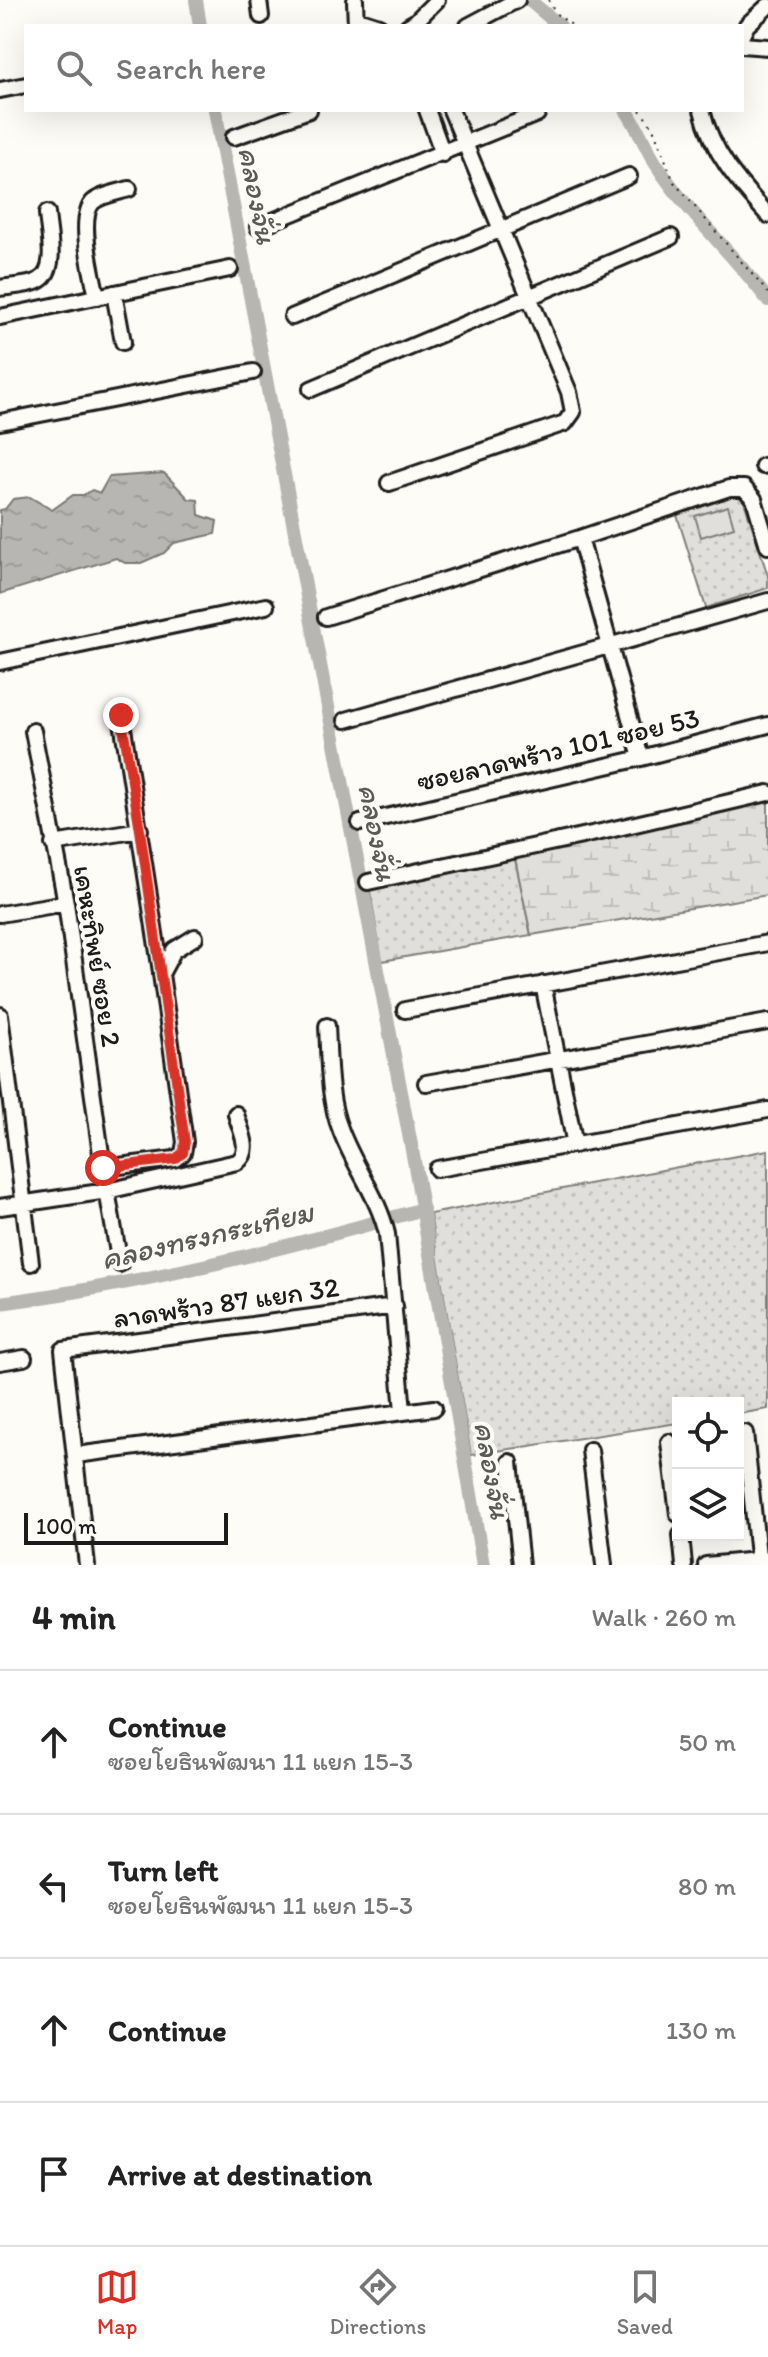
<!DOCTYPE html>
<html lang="en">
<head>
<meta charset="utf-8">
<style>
	body { margin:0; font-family:Itim,"Playpen Sans Thai",sans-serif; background:#f6f6f6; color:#222 }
	.controls { position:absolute; right:24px; bottom:24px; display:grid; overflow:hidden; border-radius:0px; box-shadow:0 8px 32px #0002 }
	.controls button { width:72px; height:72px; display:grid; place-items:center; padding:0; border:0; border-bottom:2px solid #e0e0e0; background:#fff; color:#222; font:40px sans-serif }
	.scale { position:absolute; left:24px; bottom:20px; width:204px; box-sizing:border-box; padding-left:8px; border:4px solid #1c1c1c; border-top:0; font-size:22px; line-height:28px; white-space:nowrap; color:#1c1c1c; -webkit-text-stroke:6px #fdfcf7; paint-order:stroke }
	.stop { position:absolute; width:24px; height:24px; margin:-18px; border:6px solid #d93025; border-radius:50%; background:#fff }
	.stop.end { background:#d93025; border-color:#fff; box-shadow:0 2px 8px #0008 }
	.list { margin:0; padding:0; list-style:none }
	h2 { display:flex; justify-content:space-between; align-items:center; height:104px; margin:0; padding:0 32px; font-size:34px }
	h2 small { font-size:26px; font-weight:400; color:#767676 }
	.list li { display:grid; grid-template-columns:52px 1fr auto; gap:24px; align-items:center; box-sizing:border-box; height:144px; padding:0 32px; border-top:2px solid #e0e0e0 }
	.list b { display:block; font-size:30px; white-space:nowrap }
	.list p { margin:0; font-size:26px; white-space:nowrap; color:#767676 }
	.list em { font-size:26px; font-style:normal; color:#767676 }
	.icon { flex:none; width:44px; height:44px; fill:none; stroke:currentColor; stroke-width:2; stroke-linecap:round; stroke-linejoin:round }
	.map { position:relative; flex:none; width:768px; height:1565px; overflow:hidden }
	.search { position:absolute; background:#fff; box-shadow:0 8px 32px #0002; left:24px; right:24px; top:24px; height:88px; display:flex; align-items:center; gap:20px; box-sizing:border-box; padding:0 28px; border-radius:0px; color:#767676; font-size:30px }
	.sheet { height:680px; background:#fff }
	nav { display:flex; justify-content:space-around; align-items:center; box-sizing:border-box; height:112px; border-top:2px solid #e0e0e0; background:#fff; font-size:22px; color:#767676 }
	nav a { display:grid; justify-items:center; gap:4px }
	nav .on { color:#d93025 }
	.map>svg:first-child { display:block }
	.grass { fill:url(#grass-dots); stroke:#7e7e7c; stroke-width:2 }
	.wetland { fill:url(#wetland-marsh); stroke:#7e7e7c; stroke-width:2 }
	.pitch { fill:#e0dfdb; stroke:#7e7e7c; stroke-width:2 }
	.water { fill:url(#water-ripples); stroke:#797876; stroke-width:2 }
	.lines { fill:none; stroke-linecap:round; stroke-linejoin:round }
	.canal { stroke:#b7b6b2; stroke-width:14 }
	.minor-casing { stroke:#1c1c1c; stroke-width:20 }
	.path { stroke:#1c1c1c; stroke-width:2; stroke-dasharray:2 6; stroke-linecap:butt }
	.minor { stroke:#fdfcf7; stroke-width:14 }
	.route { stroke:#d93025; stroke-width:10 }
	.labels { text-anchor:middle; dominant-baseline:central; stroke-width:8; stroke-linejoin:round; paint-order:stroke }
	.street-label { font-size:28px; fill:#1c1c1c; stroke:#fdfcf7 }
	.water-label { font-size:30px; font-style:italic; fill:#5a5a58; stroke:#fdfcf7 }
</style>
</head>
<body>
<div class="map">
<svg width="768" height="1565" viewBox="0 0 768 1565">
	<defs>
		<pattern id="grass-dots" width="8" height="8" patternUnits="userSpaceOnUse" patternTransform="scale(2)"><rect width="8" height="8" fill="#e0dfdb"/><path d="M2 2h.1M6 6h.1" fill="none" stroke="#c0bfbb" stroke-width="1.8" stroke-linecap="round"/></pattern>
		<pattern id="wetland-marsh" width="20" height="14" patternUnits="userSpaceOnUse" patternTransform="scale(2)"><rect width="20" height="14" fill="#e0dfdb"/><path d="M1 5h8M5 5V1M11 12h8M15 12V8" fill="none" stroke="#c0bfbb"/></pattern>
		<pattern id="water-ripples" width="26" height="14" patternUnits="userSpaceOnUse" patternTransform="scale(2)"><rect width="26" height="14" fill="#b7b6b2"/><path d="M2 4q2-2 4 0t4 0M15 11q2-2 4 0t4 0" fill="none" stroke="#9d9c98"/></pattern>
	</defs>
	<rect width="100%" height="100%" fill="#fdfcf7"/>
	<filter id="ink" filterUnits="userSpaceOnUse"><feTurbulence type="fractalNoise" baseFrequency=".0125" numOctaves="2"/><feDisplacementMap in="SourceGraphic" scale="16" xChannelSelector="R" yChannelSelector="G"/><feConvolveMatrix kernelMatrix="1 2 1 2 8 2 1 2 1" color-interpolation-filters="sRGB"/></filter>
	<g filter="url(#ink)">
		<!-- grass -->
		<path class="grass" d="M741 492 768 576V588L706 608 676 512Z
			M514 854 531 935 382 961 369 886Z
			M768 1150V1409L738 1414V1403H678V1423L471 1455 430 1214Z"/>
		<!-- wetland -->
		<path class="wetland" d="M768 796V895L531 935 514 854Z"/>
		<!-- pitch -->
		<path class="pitch" d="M728 506 734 527 701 537 695 516Z"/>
		<!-- water -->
		<path class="water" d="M164 473 189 499 198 500 199 515 217 521 215 534 174 543 164 553 141 563H125L116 558 0 594V510L5 509 13 499 30 497 52 510 73 495H83L92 490 100 493 109 477Z"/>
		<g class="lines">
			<!-- canal -->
			<path class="canal" d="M196 0 200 26
				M529 0 560 26
				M215 110 415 1166 483 1565
				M626 110C638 127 645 147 656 164 688 214 733 253 768 300
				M0 1303C144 1284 283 1249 423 1209"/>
			<!-- minor casing -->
			<g class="minor-casing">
				<path id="minor" d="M259 0 261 16
					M355 0 356 26
					M357 19 379 26
					M408 26 415 22 437 0
					M468 26 517 0
					M742 35 747 25 768 6
					M742 45 768 47
					M0 90 26 85
					M427 110 443 154
					M702 110C712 153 739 183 768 215
					M234 137 309 110
					M258 227 537 114
					M0 288C12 286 28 286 38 281 59 271 48 231 47 213
					M114 293 123 342
					M97 297C93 276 77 218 93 202 101 195 119 192 129 189
					M0 317 230 269
					M292 317 629 176
					M311 389 671 237
					M0 422 253 372
					M763 466 768 465
					M389 483 565 423 573 412 569 392 451 110
					M580 538 641 758
					M326 617 580 538 729 488H744L754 499 768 546
					M0 662 266 606
					M121 715 161 972
					M346 720 768 601
					M33 731 66 903 103 1168 120 1264
					M360 823 641 758 768 725
					M53 844 140 830
					M368 882 601 832 768 793
					M0 914 66 903
					M543 984 575 1145
					M405 1010 768 943
					M0 1015 31 1263
					M327 1026C329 1061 328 1099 341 1131 354 1166 379 1198 387 1234L403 1411
					M426 1083 768 1022
					M103 1168 175 1159 183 1153 185 1142 161 974 174 950 195 937
					M437 1169 768 1110
					M0 1207 107 1191 237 1162C253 1151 240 1130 236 1114
					M0 1362 24 1358
					M745 1433 759 1565
					M669 1442 678 1514
					M590 1450 604 1565
					M76 1455 434 1408
					M510 1462 521 1565
					M681 1535 684 1565
					M87 1565 63 1350 395 1306
					M706 1565 768 1559"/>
			</g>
			<!-- path -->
			<path class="path" d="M549 0 555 13 573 26
				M640 110 653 128 674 182 768 293"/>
			<!-- minor -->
			<use href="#minor" class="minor"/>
		</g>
	</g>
	<g class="lines" filter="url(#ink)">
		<!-- route -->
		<path class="route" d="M103 1168 175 1159 183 1153 185 1142 140 830 121 715"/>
	</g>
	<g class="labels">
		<!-- street labels -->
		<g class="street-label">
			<text transform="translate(558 749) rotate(-13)">ซอยลาดพร้าว 101 ซอย 53</text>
			<text transform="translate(98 956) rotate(81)">เคหะทิพย์ ซอย 2</text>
			<text transform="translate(226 1302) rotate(-8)">ลาดพร้าว 87 แยก 32</text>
		</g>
		<!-- water labels -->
		<g class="water-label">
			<text transform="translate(258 195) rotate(79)">คลองจั่น</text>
			<text transform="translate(378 832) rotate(79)">คลองจั่น</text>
			<text transform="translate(207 1235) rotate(-13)">คลองทรงกระเทียม</text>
			<text transform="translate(493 1470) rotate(80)">คลองจั่น</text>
		</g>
	</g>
</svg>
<div class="controls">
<button><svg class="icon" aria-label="locate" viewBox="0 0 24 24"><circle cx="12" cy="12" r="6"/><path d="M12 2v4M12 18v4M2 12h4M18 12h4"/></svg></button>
<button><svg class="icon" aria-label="layers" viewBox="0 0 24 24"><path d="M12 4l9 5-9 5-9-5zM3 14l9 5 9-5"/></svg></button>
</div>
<div class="scale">100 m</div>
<div class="stop" style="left:103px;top:1168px"></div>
<div class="stop end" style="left:121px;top:715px"></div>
<div class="search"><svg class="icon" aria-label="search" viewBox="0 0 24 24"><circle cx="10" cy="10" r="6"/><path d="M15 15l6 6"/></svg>Search here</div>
</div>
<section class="sheet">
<h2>4 min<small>Walk · 260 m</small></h2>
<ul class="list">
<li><svg class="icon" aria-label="ahead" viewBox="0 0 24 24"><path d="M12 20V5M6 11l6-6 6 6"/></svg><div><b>Continue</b><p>ซอยโยธินพัฒนา 11 แยก 15-3</p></div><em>50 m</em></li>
<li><svg class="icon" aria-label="left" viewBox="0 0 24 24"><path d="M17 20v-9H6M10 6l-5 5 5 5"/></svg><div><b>Turn left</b><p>ซอยโยธินพัฒนา 11 แยก 15-3</p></div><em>80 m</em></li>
<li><svg class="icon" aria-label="ahead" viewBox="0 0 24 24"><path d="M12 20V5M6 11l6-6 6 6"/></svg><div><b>Continue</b></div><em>130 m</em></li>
<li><svg class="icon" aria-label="arrive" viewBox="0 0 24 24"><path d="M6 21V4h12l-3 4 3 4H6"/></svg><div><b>Arrive at destination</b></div></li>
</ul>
</section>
<nav>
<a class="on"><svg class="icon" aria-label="map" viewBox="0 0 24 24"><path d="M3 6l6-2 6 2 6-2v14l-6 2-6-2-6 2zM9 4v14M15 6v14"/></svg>Map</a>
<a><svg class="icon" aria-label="directions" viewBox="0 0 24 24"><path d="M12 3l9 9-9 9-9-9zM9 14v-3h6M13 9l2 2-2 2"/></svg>Directions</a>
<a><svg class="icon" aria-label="saved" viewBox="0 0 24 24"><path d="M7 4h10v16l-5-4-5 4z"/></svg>Saved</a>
</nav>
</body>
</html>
